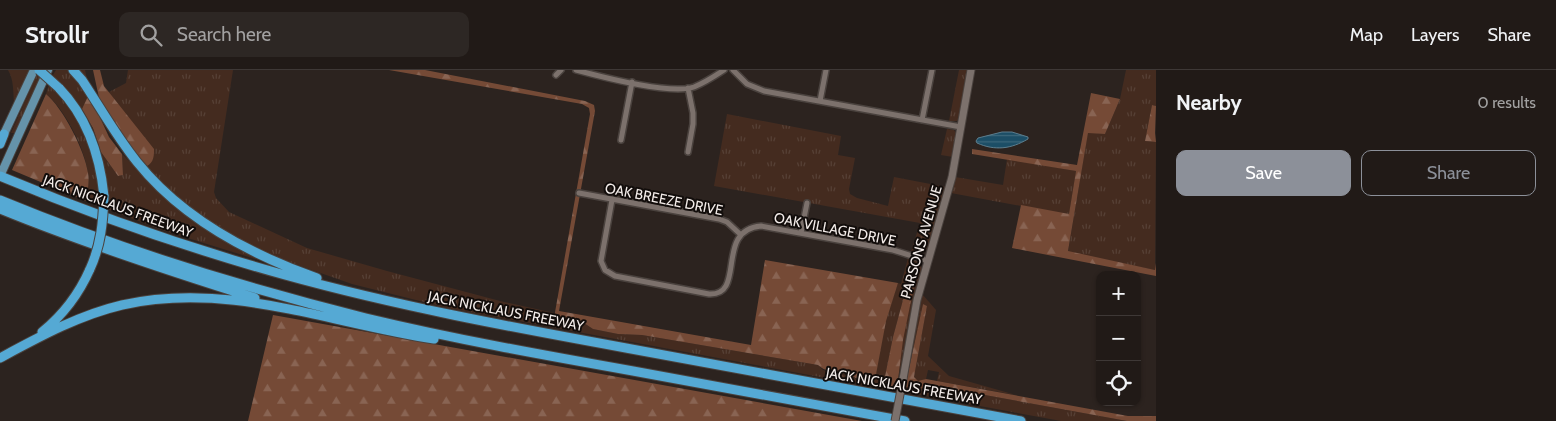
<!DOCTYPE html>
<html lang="en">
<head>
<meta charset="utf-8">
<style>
	body { margin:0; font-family:Cabin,sans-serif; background:#2d2724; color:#f1f3f6 }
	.controls { position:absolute; right:15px; bottom:15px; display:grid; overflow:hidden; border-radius:10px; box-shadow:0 1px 4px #0004 }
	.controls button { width:45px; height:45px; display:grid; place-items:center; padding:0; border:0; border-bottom:1px solid #3e3836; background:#211a17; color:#f1f3f6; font:25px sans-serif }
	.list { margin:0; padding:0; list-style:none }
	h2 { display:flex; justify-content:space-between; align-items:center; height:65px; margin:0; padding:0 20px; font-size:21px }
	h2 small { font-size:16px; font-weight:400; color:#a2a1a1 }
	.actions { display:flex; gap:10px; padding:15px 20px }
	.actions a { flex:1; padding:11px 0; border:1px solid #8c9099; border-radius:10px; text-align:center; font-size:18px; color:#8c9099 }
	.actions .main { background:#8c9099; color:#fff }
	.icon { flex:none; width:28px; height:28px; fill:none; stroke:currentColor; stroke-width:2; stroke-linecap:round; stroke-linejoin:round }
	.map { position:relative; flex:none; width:1156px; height:351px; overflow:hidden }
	header { display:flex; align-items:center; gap:30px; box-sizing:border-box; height:70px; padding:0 25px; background:#211a17; border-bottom:1px solid #3e3836 }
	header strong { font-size:24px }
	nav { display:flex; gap:28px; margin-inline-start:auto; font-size:18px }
	.search { width:350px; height:45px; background:#2d2724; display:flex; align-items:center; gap:12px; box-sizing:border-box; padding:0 18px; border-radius:10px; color:#a2a1a1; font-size:19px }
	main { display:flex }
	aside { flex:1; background:#211a17 }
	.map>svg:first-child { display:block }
	.grass { fill:url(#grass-tufts) }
	.forest { fill:url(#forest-firs) }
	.water { fill:url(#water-rules); stroke:#5c7d8d }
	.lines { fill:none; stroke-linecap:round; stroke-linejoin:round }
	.street-casing { stroke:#4a423e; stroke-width:8 }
	.secondary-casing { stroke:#4a423e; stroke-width:9 }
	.primary-casing { stroke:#4a423e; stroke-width:10 }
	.highway-casing { stroke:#4a423e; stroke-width:11 }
	.street { stroke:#7c716c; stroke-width:5 }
	.secondary { stroke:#7c716c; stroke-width:7 }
	.primary { stroke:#6593aa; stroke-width:8 }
	.highway { stroke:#55a9d4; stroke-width:9 }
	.secondary-bridge-casing { stroke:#4a423e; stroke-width:9; stroke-linecap:butt }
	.highway-bridge-casing { stroke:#4a423e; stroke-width:11; stroke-linecap:butt }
	.secondary-bridge { stroke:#7c716c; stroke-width:7 }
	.highway-bridge { stroke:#55a9d4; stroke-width:9 }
	.labels { text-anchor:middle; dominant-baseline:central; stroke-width:4; stroke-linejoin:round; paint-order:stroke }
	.street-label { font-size:14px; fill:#f3ece9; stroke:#120d0b }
</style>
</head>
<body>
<header>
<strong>Strollr</strong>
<div class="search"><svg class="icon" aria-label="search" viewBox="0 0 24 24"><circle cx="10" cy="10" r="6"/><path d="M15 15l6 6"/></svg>Search here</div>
<nav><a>Map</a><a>Layers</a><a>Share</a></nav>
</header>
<main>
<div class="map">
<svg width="1156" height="351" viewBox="0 0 1156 351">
	<defs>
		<pattern id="grass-tufts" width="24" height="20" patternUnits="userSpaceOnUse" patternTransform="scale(1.25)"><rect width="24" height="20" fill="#442b1f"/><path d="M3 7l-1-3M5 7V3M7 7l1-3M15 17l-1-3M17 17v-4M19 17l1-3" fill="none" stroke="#564035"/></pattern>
		<pattern id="forest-firs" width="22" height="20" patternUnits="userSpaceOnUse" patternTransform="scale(1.25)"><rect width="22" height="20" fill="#754a36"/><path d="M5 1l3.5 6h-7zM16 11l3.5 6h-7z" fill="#896453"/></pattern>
		<pattern id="water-rules" width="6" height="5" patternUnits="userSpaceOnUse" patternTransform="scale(1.25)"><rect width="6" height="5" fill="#1c4e66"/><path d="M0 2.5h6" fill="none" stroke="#3d687c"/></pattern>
	</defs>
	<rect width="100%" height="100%" fill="#2c231f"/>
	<!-- grass -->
	<path class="grass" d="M8 0H30L14 32C13 21 14 10 8 0Z
		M39 0H45L16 63H11Z
		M56 0H85L91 28H87L82 39 53 5Z
		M128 0H233L214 122 216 128 229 142 307 178 387 201 500 231 554 243V248L584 253 593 259 618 264 642 265 818 295 823 300 851 306 864 313 898 213 901 214 908 188C917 191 921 191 922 201L899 305 907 215 893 267 883 316 897 318 896 321 448 238 352 214 272 186 243 172 218 158 188 137 143 98 109 22 126 13Z
		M959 0H969L960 47 957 51H949Z
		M1126 0H1156V36L1152 35 1145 71 1156 72 1155 200 1068 182 1088 62 1105 64 1120 29Z
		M50 12C85 49 98 87 102 137L86 131C87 122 90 112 88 103 85 79 65 39 46 24Z
		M727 44 841 66 838 85 855 88 849 119 850 124 857 128 888 136 894 107 946 117 930 173C926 182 922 185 911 182L920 153 714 116Z
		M947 59 954 60 957 65 953 87 941 85Z
		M101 82 118 106 123 105 122 84 147 109 275 195 165 161 107 139 106 108Z
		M1007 89 1076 101 1069 145 951 123 955 107 1003 115Z
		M922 224 936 240 928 286 949 306 1016 325 937 311 939 302 928 300 926 309 918 312 914 307 927 236 923 234 908 303Z
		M905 317 918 319 929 317 974 323 1127 351H1061L904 322Z"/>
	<!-- forest -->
	<path class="forest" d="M93 0H100L104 16 154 79C154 89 153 94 143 98L101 37Z
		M389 0H425L585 31 594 35 595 41 559 241 751 275 765 190 898 213 886 251 874 315C865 314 860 310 852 306 841 301 827 304 818 295L642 265 618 264 593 259 584 253 554 248 590 44 589 38 582 34Z
		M1091 23 1120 29 1105 64 1088 63 1068 181 1155 200 1156 193V206L1012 178 1021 135 1069 144 1076 101 972 84V79L1077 95Z
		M46 24C63 38 85 81 88 103 90 112 87 122 86 131L12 100Z
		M87 28H91L109 67 122 84 123 105 118 106 101 82 93 58 82 39Z
		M1152 35 1156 36 1155 63 1156 72 1145 71Z
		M907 215 914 216 903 270 897 318 883 316 893 267Z
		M923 234 927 236 914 307 918 311 926 309 1128 346H1156V351H1127L974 323 929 317 918 319 905 317Z
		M273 245 862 351H248Z"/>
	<!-- water -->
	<path class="water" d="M1002 62H1012L1028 67V69C1011 79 995 81 977 73L976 71 978 68Z"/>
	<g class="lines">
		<!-- street casing -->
		<g class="street-casing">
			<path id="street" d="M576 0C602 7 670 25 694 17 704 13 715 6 724 0
				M733 0 747 14 764 21 961 57
				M556 5 561 0
				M820 31 826 0
				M922 50 932 0
				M621 70 632 12
				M688 82 693 54V43L688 18
				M579 123 719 149 727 152 740 164
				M612 130 601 191 605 200 615 206 709 224C747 226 714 160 761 156L893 180 928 191
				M801 163 807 133"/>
		</g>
		<!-- secondary casing -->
		<g class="secondary-casing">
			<path id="secondary" d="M903 309 917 230 952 107 971 0"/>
		</g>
		<!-- primary casing -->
		<g class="primary-casing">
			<path id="primary" d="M4 64 34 0
				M0 106 48 0"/>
		</g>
		<!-- highway casing -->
		<g class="highway-casing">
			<path id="highway" d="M73 0 82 10C100 37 116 66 137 92 182 148 249 184 317 208
				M59 18C87 47 100 86 104 126
				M0 74 4 64
				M0 106C93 145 188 178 285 205 397 236 511 257 626 278 757 303 889 327 1021 351
				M0 130C119 179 241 217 366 248 454 269 543 285 633 301 723 317 814 334 905 351
				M0 139C83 173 169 201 255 228
				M42 262C63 245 79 224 90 199
				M0 288C39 267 79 245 122 235 229 211 329 253 434 269"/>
		</g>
		<!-- street -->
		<use href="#street" class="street"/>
		<!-- secondary -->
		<use href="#secondary" class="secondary"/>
		<!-- primary -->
		<use href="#primary" class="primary"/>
		<!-- highway -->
		<use href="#highway" class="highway"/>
		<!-- secondary-bridge casing -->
		<g class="secondary-bridge-casing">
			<path id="secondary-bridge" d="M895 351 903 309"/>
		</g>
		<!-- highway-bridge casing -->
		<g class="highway-bridge-casing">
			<path id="highway-bridge" d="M39 0 59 18
				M90 199C101 175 103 152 104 126"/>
		</g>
		<!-- secondary-bridge -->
		<use href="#secondary-bridge" class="secondary-bridge"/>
		<!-- highway-bridge -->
		<use href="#highway-bridge" class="highway-bridge"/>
	</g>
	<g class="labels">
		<!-- street labels -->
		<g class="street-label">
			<text transform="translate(664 129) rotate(11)">OAK BREEZE DRIVE</text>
			<text transform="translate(118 136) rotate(20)">JACK NICKLAUS FREEWAY</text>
			<text transform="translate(835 159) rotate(11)">OAK VILLAGE DRIVE</text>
			<text transform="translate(921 172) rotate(-74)">PARSONS AVENUE</text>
			<text transform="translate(506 241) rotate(11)">JACK NICKLAUS FREEWAY</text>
			<text transform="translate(904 316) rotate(10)">JACK NICKLAUS FREEWAY</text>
		</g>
	</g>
</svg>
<div class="controls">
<button>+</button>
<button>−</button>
<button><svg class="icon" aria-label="locate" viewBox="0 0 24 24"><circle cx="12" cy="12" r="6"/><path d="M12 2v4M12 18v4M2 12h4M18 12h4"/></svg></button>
</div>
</div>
<aside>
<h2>Nearby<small>0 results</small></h2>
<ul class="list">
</ul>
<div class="actions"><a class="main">Save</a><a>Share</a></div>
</aside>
</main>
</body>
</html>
